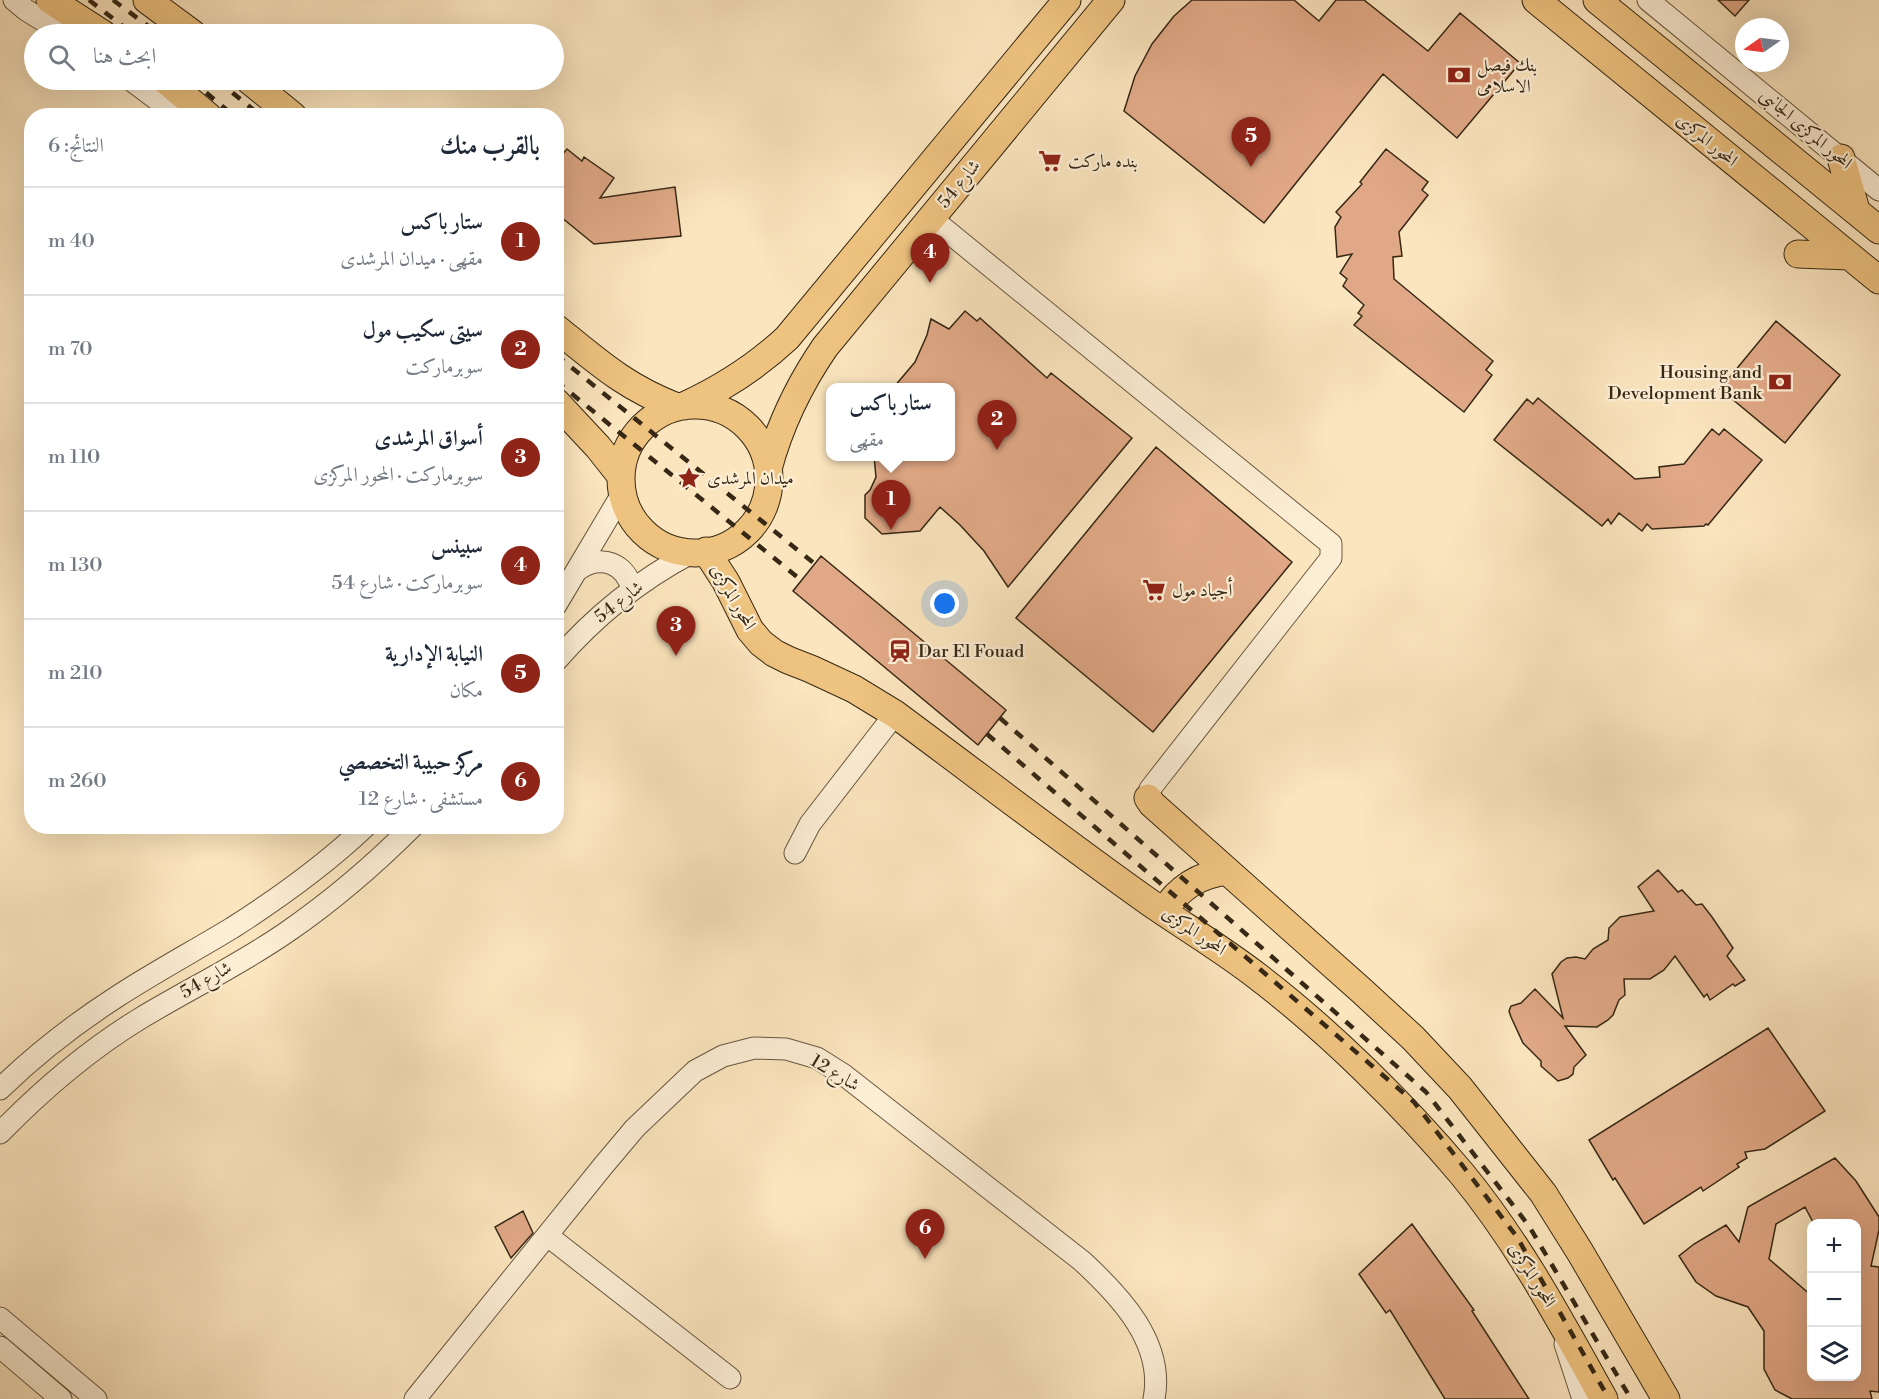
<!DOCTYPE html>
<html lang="ar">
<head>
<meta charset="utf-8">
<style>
	body { margin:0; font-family:"Libre Bodoni",Amiri,serif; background:#f6f6f7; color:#1f2937; direction:rtl }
	.controls { position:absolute; right:18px; bottom:18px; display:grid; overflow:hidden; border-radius:12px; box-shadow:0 6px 24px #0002 }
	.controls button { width:54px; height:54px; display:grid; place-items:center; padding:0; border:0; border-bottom:2px solid #e0e1e3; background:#fff; color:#1f2937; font:30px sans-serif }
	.compass { position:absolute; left:1735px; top:18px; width:54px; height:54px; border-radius:50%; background:#fff; box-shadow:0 6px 24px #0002; rotate:256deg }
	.you { position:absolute; left:945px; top:604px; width:21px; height:21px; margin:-15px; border:4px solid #fff; border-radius:50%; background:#1a73e8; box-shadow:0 0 0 9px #1a73e833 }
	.badge { display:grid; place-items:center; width:39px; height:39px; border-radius:50%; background:#8f2418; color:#fff; font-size:20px; font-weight:700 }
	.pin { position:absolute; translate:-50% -50px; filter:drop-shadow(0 2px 3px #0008) }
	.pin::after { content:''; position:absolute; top:32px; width:21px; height:18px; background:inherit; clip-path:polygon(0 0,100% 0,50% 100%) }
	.popup { position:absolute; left:826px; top:383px; width:129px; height:78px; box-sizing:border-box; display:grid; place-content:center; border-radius:12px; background:#fff; filter:drop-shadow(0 2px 4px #0005); font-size:20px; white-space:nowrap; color:#747a83 }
	.popup b { font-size:22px; color:#1f2937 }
	.popup::after { content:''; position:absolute; left:50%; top:100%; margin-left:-12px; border:12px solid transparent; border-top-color:#fff }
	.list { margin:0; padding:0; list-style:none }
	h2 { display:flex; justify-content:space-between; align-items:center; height:78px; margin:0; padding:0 24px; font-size:26px }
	h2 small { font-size:20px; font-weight:400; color:#747a83 }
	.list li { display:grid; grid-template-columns:39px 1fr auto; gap:18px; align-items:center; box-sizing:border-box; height:108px; padding:0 24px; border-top:2px solid #e0e1e3 }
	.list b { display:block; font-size:22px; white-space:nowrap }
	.list p { margin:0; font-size:20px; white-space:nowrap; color:#747a83 }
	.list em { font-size:20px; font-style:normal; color:#747a83 }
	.icon { flex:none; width:33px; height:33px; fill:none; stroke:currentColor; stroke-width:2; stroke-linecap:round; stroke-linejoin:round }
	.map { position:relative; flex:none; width:1879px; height:1399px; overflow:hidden; direction:ltr }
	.search { position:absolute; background:#fff; box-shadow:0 6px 24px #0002; left:24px; top:24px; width:540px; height:66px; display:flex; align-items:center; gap:15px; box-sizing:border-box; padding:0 21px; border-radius:33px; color:#747a83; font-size:22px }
	.panel { position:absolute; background:#fff; box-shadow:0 6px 24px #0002; left:24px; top:108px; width:540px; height:726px; border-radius:24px; direction:rtl }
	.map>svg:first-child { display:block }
	.building { fill:#e0a886; stroke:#362815; stroke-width:1.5; fill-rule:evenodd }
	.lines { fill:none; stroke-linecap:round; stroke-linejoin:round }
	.minor-casing { stroke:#67573f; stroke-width:23 }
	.major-casing { stroke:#362815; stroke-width:29 }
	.minor { stroke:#fceed5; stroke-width:21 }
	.major { stroke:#eec27f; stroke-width:27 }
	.rail { stroke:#362815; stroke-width:4.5; stroke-dasharray:10 10; stroke-linecap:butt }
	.labels { text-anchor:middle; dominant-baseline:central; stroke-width:4.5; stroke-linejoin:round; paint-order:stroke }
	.poi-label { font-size:18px; fill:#362815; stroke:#fceed5; text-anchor:start }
	.street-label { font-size:18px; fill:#362815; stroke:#fceed5 }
</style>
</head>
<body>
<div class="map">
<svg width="1879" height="1399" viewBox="0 0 1879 1399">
	<rect width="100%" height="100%" fill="#fbe5be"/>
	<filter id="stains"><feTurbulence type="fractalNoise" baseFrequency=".00333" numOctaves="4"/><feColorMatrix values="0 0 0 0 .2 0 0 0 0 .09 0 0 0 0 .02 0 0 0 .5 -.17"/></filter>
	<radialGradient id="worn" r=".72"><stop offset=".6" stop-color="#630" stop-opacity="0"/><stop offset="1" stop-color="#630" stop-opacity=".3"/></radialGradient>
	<!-- building -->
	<path class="building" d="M1192 0H1294L1319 21 1336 0H1364L1428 51 1460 13 1520 63 1457 138 1383 74 1264 223 1124 111 1135 76 1152 44 1174 16Z
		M1718 0H1749L1735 16Z
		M567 149 582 161 584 157 614 178 600 198 675 187 681 236 594 244 556 213V162Z
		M1386 149 1428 182 1422 190 1428 195 1399 232 1402 256 1393 257 1394 279 1493 361 1486 370 1492 375 1464 412 1354 325 1362 316 1358 313 1364 305 1343 286 1347 279 1340 273 1352 254 1337 257 1335 227 1341 217 1336 212 1362 184 1360 182Z
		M965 311 977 321 980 318 1047 378 1051 373 1132 438 1008 587 984 551 960 525 940 507 920 531 882 534 865 518V495L870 490 876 477 874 456H951V387H894L915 362 927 335 931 319 949 329Z
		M1776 321 1840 375 1785 443 1720 389Z
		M1538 398 1635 479 1660 477 1659 467 1684 464 1712 429 1719 435 1724 429 1762 460 1708 525 1706 524 1704 526 1652 529 1647 524 1642 531 1619 513 1611 524 1608 519 1602 526 1494 440 1527 399 1533 404Z
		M1156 447 1292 562 1153 732 1016 618Z
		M821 556 1006 710 978 745 793 591Z
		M1658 870 1678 892 1682 890 1696 905 1702 904 1712 917 1733 948 1727 956 1745 980 1735 986 1733 984 1710 1000 1707 994 1704 997 1675 956 1664 970 1650 979H1624L1625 995 1619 1000 1613 1015 1608 1020 1597 1027 1565 1026 1586 1055 1574 1067 1573 1074 1568 1078 1558 1081 1541 1066V1061L1523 1043 1511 1017 1509 1011 1511 1006 1521 1003 1535 989 1563 1018 1552 974 1561 962 1567 958 1576 957 1585 959 1593 949 1608 940 1609 928 1620 917 1654 911 1638 887Z
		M1768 1028 1825 1111 1765 1149 1745 1152 1747 1158 1737 1164 1739 1167 1703 1191 1701 1187 1644 1224 1615 1178 1613 1180 1589 1140Z
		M1835 1158 1856 1181 1879 1217V1230L1871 1266 1879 1267V1392L1870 1391 1872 1399H1792L1775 1390 1764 1369V1331L1748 1307 1716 1296 1696 1282 1679 1256 1694 1244 1726 1225 1739 1242 1748 1207ZM1805 1207 1814 1224H1857V1377H1812V1357L1809 1356V1336L1812 1334V1296L1769 1259 1776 1224Z
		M523 1211 533 1233 511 1258 495 1227Z
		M1412 1224 1474 1310 1472 1311 1529 1399H1445L1390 1310 1386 1313 1359 1274Z"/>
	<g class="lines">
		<!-- minor casing -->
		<g class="minor-casing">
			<path id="minor" d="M14 0 26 10 65 34
				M1648 0 1879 190
				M131 80 179 116
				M931 218 1331 544V558L1150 789 1148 798
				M579 569C601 554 626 563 632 590
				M556 605 622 494
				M556 661C594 617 640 580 691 553
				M795 853 810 824 895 714
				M0 1089C36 1054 76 1023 118 996 155 972 194 951 232 928 279 898 325 865 366 826
				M0 1133C42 1090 90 1049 141 1018 189 989 241 964 287 932 332 901 374 865 413 826
				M548 1236 730 1378
				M0 1318 96 1399
				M1565 1344 1583 1399
				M0 1347 61 1399
				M415 1399 603 1166 635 1128 695 1071 723 1056 754 1048 786 1049 817 1058 844 1075 1082 1261C1120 1296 1165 1343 1154 1399"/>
		</g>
		<!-- major casing -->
		<g class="major-casing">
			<path id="major" d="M50 0 103 34
				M147 0 193 34
				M1536 0 1879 280
				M1597 0 1879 230
				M165 80 208 116
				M249 80 293 116
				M1841 158 1856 210
				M1798 254 1849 256
				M556 328C598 362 625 387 677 407
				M556 402 598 447 621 476
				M621 479a74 74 0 1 1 148 0a74 74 0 1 1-148 0Z
				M684 406C723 388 756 367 787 338L1067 0
				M768 469C780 424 799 385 825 347L1111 0
				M706 551 726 582 750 630 761 643 774 653 788 660 811 669 854 689 895 714C980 777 1063 841 1149 902 1185 927 1222 949 1257 976 1329 1031 1404 1105 1462 1174 1519 1243 1561 1322 1604 1399
				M1148 798 1152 804 1362 991 1413 1038 1460 1088 1543 1193 1580 1252 1666 1399
				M1164 911C1179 887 1199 875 1227 871"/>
		</g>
		<!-- minor -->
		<use href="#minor" class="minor"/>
		<!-- major -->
		<use href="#major" class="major"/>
		<!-- rail -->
		<path class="rail" d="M89 0 133 34
			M113 0 159 34
			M191 80 234 116
			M217 80 261 116
			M556 355 815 564
			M556 381 801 580
			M1000 718 1426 1092 1529 1226 1631 1399
			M987 734 1414 1102 1517 1237 1609 1399"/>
	</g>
	<!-- icons -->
	<defs>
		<g id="bank-bare" transform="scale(1.8)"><path d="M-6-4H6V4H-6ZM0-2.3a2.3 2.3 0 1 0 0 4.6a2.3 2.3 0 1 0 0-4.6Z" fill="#8f2418" stroke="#fceed5" stroke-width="2.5" paint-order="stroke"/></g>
		<g id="supermarket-bare" transform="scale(1.8)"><path d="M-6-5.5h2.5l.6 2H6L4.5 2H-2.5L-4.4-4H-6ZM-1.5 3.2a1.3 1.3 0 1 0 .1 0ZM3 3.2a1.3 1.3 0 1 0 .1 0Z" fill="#8f2418" stroke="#fceed5" stroke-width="2.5" paint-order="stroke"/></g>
		<g id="sight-bare" transform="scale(1.8)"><path d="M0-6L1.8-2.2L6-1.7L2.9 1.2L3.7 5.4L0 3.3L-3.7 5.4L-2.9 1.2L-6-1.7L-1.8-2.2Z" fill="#8f2418" stroke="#fceed5" stroke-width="2.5" paint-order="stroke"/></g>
		<g id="station-bare" transform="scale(1.8)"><path d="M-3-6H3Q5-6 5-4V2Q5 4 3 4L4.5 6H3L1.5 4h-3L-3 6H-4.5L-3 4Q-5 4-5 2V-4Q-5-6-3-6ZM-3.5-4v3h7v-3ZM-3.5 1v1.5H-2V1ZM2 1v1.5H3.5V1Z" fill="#8f2418" stroke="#fceed5" stroke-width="2.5" paint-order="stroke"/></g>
	</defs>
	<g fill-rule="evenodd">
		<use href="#bank-bare" x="1459" y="75"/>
		<use href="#supermarket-bare" x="1050" y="161"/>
		<use href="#bank-bare" x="1780" y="382"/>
		<use href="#sight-bare" x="689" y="478"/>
		<use href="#supermarket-bare" x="1154" y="590"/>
		<use href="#station-bare" x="900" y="651"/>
	</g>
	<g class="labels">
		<!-- poi labels -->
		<g class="poi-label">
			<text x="1477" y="65">بنك فيصل<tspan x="1477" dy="21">الاسلامى</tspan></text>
			<text x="1068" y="161">بنده ماركت</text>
			<text x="1762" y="372" text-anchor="end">Housing and<tspan x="1762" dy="21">Development Bank</tspan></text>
			<text x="707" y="478">ميدان المرشدى</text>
			<text x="1172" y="590">أجياد مول</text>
			<text x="918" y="651">Dar El Fouad</text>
		</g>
		<!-- street labels -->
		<g class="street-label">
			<text transform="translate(1806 129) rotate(40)">المحور المركزى الجانبى</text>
			<text transform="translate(1707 140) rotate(39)">المحور المركزى</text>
			<text transform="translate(959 184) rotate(-51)">شارع 54</text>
			<text transform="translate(733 597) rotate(60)">المحور المركزى</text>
			<text transform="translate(619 602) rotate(-38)">شارع 54</text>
			<text transform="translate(1194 931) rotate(34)">المحور المركزى</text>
			<text transform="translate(206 980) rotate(-30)">شارع 54</text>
			<text transform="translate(835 1073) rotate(31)">شارع 12</text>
			<text transform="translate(1532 1275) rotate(58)">المحور المركزى</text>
		</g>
	</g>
	<rect width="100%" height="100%" filter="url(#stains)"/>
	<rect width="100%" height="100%" fill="url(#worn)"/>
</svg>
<div class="controls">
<button>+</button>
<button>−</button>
<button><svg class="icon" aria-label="layers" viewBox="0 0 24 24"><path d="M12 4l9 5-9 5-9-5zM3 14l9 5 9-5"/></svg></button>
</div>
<svg class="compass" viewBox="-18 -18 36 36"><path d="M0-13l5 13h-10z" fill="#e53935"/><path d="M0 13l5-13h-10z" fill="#747a83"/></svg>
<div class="you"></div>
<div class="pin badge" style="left:891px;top:530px">1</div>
<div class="popup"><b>ستار باكس</b>مقهى</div>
<div class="pin badge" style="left:997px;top:450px">2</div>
<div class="pin badge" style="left:676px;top:656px">3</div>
<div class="pin badge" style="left:930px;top:283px">4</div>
<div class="pin badge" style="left:1251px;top:167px">5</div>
<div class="pin badge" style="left:925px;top:1259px">6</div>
<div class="search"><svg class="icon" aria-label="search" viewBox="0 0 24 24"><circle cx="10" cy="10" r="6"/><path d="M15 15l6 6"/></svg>ابحث هنا</div>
<section class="panel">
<h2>بالقرب منك<small>النتائج: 6</small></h2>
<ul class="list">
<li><span class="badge">1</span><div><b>ستار باكس</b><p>مقهى · ميدان المرشدى</p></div><em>40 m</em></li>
<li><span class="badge">2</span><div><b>سيتى سكيب مول</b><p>سوبرماركت</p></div><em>70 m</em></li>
<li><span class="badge">3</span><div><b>أسواق المرشدى</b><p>سوبرماركت · المحور المركزى</p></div><em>110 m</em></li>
<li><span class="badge">4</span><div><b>سبينس</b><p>سوبرماركت · شارع 54</p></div><em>130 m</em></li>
<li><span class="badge">5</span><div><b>النيابة الإدارية</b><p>مكان</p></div><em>210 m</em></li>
<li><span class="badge">6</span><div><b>مركز حبيبة التخصصي</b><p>مستشفى · شارع 12</p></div><em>260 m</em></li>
</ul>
</section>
</div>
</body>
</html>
